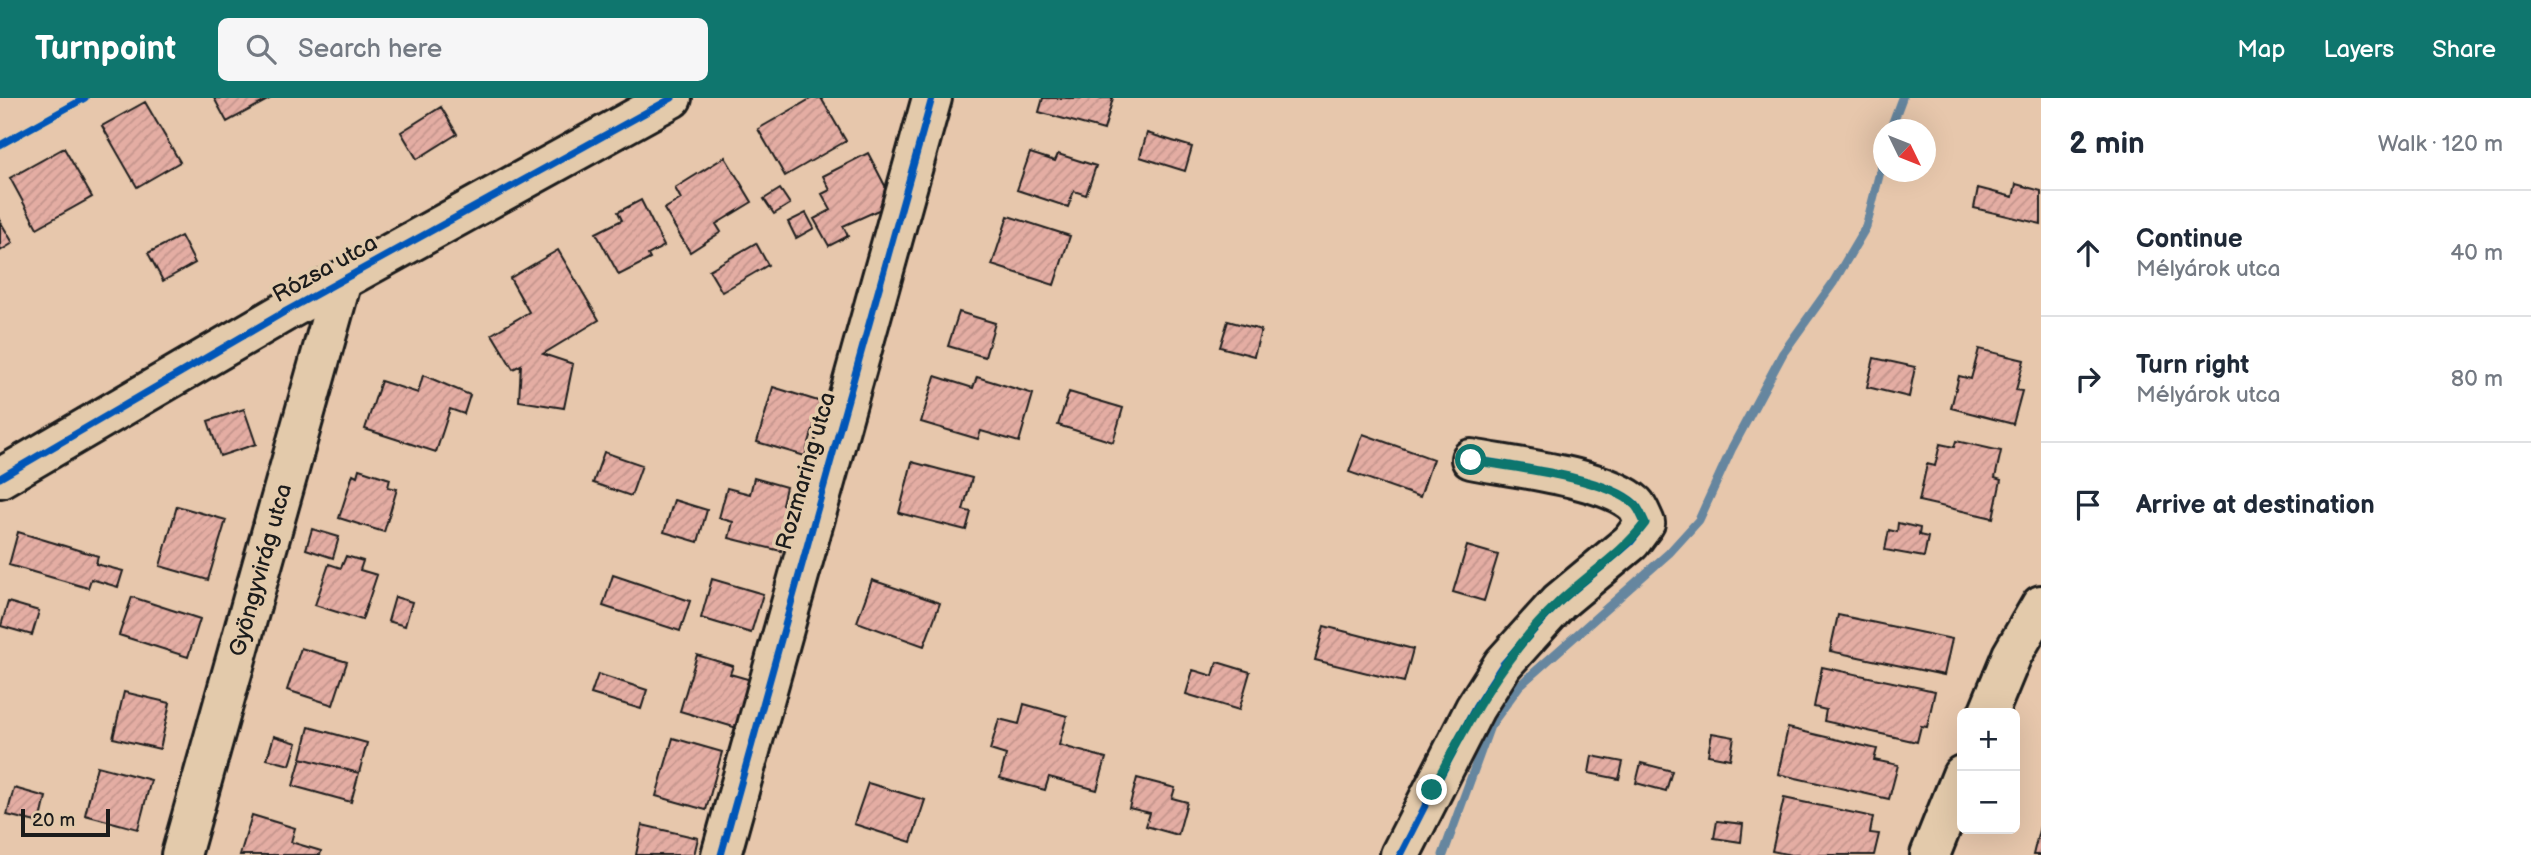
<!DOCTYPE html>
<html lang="en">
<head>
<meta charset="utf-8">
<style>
	body { margin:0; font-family:"Balsamiq Sans",sans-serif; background:#f6f6f7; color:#1f2937 }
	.controls { position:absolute; right:21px; bottom:21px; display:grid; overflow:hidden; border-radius:10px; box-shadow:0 7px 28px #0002 }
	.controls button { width:63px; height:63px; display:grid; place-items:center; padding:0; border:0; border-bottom:2px solid #e0e1e3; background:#fff; color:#1f2937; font:35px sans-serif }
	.compass { position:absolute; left:1873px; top:21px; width:63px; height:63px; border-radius:50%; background:#fff; box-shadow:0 7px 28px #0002; rotate:133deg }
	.scale { position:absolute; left:21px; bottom:18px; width:89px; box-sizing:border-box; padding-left:7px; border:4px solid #1c1c1c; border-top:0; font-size:19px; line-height:24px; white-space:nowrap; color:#1c1c1c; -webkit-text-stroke:5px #e3caab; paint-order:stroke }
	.stop { position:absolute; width:21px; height:21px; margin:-16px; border:5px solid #0f766e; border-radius:50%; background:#fff }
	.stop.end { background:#0f766e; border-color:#fff; box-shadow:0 2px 7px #0008 }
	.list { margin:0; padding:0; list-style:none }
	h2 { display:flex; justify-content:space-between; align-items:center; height:91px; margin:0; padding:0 28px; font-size:30px }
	h2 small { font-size:23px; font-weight:400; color:#747a83 }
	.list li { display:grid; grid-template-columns:46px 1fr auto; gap:21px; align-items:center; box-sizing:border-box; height:126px; padding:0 28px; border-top:2px solid #e0e1e3 }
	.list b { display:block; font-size:26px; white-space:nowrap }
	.list p { margin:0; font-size:23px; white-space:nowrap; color:#747a83 }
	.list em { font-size:23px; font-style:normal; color:#747a83 }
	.icon { flex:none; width:38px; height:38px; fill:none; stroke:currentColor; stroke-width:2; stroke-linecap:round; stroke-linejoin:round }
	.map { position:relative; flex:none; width:2041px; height:757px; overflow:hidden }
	header { display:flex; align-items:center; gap:42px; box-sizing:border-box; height:98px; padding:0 35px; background:#0f766e; color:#fff }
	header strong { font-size:33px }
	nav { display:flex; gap:38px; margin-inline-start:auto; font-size:24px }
	.search { width:490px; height:63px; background:#f6f6f7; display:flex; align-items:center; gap:18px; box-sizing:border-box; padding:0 24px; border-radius:10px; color:#747a83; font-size:26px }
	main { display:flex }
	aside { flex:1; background:#fff }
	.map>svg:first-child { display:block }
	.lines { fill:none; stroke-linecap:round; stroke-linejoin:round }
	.stream { stroke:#66869f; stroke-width:9 }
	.building { fill:url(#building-hatch); stroke:#1c1c1c; stroke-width:2 }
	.minor-casing { stroke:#1c1c1c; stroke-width:44 }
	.minor { stroke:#e3caab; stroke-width:38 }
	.cycleway-casing { stroke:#e3caab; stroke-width:11 }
	.cycleway { stroke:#0057b8; stroke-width:7 }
	.route { stroke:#0f766e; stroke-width:9 }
	.labels { text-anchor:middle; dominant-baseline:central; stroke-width:7; stroke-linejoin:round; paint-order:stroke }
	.street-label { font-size:23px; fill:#1c1c1c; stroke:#e3caab }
</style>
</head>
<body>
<header>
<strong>Turnpoint</strong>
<div class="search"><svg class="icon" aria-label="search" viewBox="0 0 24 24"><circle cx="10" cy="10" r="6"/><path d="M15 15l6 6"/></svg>Search here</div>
<nav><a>Map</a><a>Layers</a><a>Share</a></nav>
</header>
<main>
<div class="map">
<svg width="2041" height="757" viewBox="0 0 2041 757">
	<defs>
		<pattern id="building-hatch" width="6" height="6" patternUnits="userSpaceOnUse" patternTransform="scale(1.75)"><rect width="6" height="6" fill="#e4ada3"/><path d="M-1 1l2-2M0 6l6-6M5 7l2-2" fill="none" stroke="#c3948c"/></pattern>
	</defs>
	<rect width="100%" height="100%" fill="#e7c7ac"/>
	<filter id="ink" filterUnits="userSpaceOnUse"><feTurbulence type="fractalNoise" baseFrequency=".0143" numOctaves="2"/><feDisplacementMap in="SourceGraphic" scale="14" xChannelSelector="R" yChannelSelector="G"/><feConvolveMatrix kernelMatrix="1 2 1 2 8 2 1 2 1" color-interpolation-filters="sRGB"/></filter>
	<g filter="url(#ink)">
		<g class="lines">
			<!-- stream -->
			<path class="stream" d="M1890 32 1902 0
				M1443 757 1490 628 1519 588 1669 455 1699 422 1732 350 1783 255 1833 185 1866 129 1884 58"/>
		</g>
		<!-- building -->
		<path class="building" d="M214 0H271L227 24Z
			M812 0H821L846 43 785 78 758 31Z
			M1043 0H1113L1104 32 1039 14Z
			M145 4 180 64 137 89 102 28Z
			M441 9 457 36 417 61 401 34Z
			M1147 35 1192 49 1185 73 1140 59Z
			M64 50 92 99 37 130 10 80Z
			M868 55 894 105 843 128 848 138 829 148 814 121 831 112 822 96 830 92 823 78Z
			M1030 55 1055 63 1058 56 1096 68 1086 97 1074 93 1068 109 1017 92Z
			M725 59 752 104 716 126 721 134 690 154 664 111 681 101 675 90Z
			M2016 86 2041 93V126L1974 110 1978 90 2013 99Z
			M780 91 790 106 774 116 764 101Z
			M641 102 664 148 648 157 650 161 619 177 596 135 622 122 618 114Z
			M806 115 814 130 796 140 788 124Z
			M1008 118 1070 138 1054 187 992 167Z
			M0 123 13 145 0 153Z
			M181 138 195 165 163 183 148 155Z
			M756 145 768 167 722 194 709 172Z
			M558 152 599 222 543 256 573 266 564 310 519 303 521 267 513 271 492 236 529 214 510 180Z
			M959 214 995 225 985 259 948 248Z
			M1228 223 1261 232 1254 258 1220 249Z
			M1979 251 2024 262 2016 292 2022 293 2013 326 1951 310 1959 278 1971 281Z
			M1874 260 1915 269 1909 299 1867 289Z
			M423 277 470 297 464 316 450 311 436 354 365 331 381 283 418 295Z
			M935 278 973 290 977 279 1033 296 1019 344 981 333 978 341 921 324Z
			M773 289 821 304 805 358 757 344Z
			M1069 294 1123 310 1113 344 1058 327Z
			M244 311 256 346 220 358 208 323Z
			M1363 336 1433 361 1420 399 1349 374Z
			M1956 343 2001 353 1995 380 2001 382 1993 420 1919 403 1927 366 1935 368 1940 346 1954 349Z
			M604 354 642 367 631 398 593 385Z
			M912 364 972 380 963 412 971 414 966 432 899 415Z
			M359 371 390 381 388 389 397 391 384 434 339 420 353 376 357 378Z
			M754 380 786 389 782 406 793 409 781 453 729 440 733 424 719 420 727 390 750 396Z
			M674 402 707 412 698 444 664 434Z
			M177 408 226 422 208 482 160 468Z
			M1898 425 1920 430 1919 437 1928 439 1924 459 1885 452 1889 432 1897 434Z
			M312 431 339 439 333 460 306 451Z
			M18 434 98 458 96 466 123 473 118 489 91 481 88 490 9 467Z
			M1467 448 1498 457 1484 503 1453 494Z
			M346 458 363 463 360 472 377 477 362 522 315 507 329 466 341 470Z
			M613 477 690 503 680 533 603 508Z
			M712 481 763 496 751 535 701 520Z
			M872 482 940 505 924 548 857 524Z
			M132 499 200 521 188 559 119 537Z
			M395 499 412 504 405 528 388 523Z
			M8 504 39 513 32 537 1 528Z
			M1838 517 1952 541 1944 577 1830 553Z
			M1324 528 1413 551 1404 584 1315 562Z
			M301 550 347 564 333 607 287 592Z
			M697 557 733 568 730 576 751 582 737 630 680 613Z
			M1217 564 1250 574 1239 612 1186 596 1193 572 1213 578Z
			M1822 569 1935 593 1927 629 1921 628 1917 644 1824 623 1826 612 1814 609Z
			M598 576 647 592 641 611 591 596Z
			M124 594 170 605 160 651 113 640Z
			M1024 606 1067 618 1059 647 1106 660 1097 692 1049 679 1045 692 1000 680 1006 657 990 652 999 621 1019 626Z
			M309 629 367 645 359 675 301 660Z
			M1788 630 1877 651 1874 662 1898 667 1889 701 1778 676Z
			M1712 635 1734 639 1730 661 1708 657Z
			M274 638 297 645 290 667 267 661Z
			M673 640 722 654 706 712 656 698Z
			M1592 658 1623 664 1619 681 1589 675Z
			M301 660 359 675 351 704 293 688Z
			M1641 665 1672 673 1666 693 1636 685Z
			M97 668 151 682 138 731 85 717Z
			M1137 680 1175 690 1172 700 1187 704 1178 737 1146 728 1150 715 1129 710Z
			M868 685 925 702 911 744 854 726Z
			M14 690 46 699 40 725 7 717Z
			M1784 700 1873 719 1870 735 1879 736 1874 757H1791L1772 753Z
			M252 717 295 730 291 744 321 753 320 757H240Z
			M1717 723 1743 726 1741 744 1714 740Z
			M2041 724V757H2033Z
			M642 727 698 740 694 757H636Z"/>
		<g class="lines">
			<!-- minor casing -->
			<g class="minor-casing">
				<g id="minor">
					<path d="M0 380 286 213 672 0"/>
					<path d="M1988 615 2012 557 2041 507"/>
					<path id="s1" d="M181 757 341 186"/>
					<path d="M721 757 932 0"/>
					<path d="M1400 757 1475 610 1503 566 1559 504 1631 444 1645 425C1642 419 1639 410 1635 406 1606 379 1511 369 1471 361"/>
					<path d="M1930 757 1962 677"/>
				</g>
			</g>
			<!-- minor -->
			<use href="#minor" class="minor"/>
			<!-- cycleway casing -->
			<g class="cycleway-casing">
				<path id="cycleway" d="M0 47 85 0
					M0 380 286 213 672 0
					M721 757 932 0
					M1400 757 1475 610 1503 566 1559 504 1631 444 1645 425C1642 419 1639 410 1635 406 1606 379 1511 369 1471 361"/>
			</g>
			<!-- cycleway -->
			<use href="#cycleway" class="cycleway"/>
		</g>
	</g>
	<g class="lines" filter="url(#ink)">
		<!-- route -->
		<path class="route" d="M1432 692C1468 623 1502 559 1558 505 1587 477 1621 457 1645 425 1642 419 1639 410 1634 406 1606 379 1511 369 1471 362"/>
	</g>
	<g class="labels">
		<!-- street labels -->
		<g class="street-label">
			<text transform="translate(325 171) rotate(-29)">Rózsa utca</text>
			<text transform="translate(806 373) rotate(-74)">Rozmaring utca</text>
			<text stroke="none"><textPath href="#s1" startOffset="296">Gyöngyvirág utca</textPath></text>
		</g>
	</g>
</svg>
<div class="controls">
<button>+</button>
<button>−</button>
</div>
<svg class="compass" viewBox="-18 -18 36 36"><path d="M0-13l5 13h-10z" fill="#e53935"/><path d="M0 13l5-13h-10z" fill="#747a83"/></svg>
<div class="scale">20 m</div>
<div class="stop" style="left:1471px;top:362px"></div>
<div class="stop end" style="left:1432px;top:692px"></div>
</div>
<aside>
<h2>2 min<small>Walk · 120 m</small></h2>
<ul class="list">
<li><svg class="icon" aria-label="ahead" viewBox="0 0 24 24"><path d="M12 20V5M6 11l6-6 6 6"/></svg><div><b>Continue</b><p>Mélyárok utca</p></div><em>40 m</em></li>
<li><svg class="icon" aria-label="right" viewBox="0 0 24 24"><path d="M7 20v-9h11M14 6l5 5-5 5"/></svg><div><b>Turn right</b><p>Mélyárok utca</p></div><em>80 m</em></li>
<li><svg class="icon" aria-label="arrive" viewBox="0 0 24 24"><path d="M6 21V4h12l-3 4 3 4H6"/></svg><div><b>Arrive at destination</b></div></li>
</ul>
</aside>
</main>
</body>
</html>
